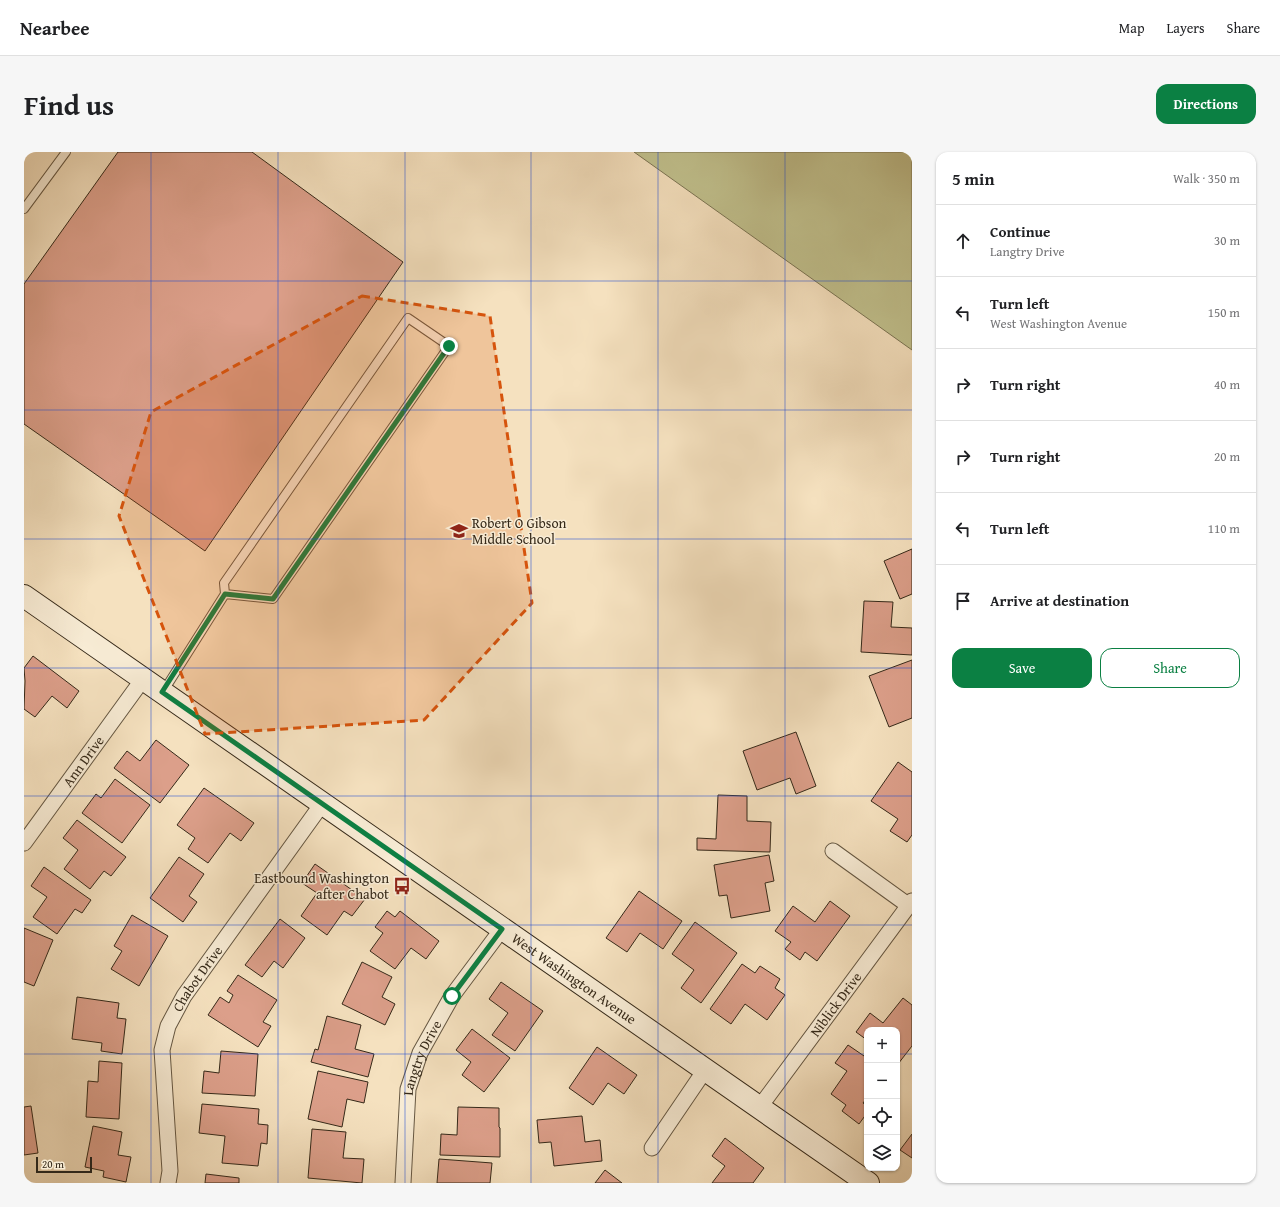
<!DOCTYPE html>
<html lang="en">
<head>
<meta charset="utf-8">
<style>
	body { margin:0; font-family:"Gentium Book Plus",serif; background:#f6f6f6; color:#202124 }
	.controls { position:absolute; right:12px; bottom:12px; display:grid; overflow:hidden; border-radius:8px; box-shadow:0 1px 3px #0004 }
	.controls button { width:36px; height:36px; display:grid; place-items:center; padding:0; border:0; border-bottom:1px solid #e0e0e0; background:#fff; color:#202124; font:20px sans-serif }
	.scale { position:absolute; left:12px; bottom:10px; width:56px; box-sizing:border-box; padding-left:4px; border:2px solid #352919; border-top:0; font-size:11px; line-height:14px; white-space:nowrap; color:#352919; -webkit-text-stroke:3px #f8ecd5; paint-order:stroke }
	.stop { position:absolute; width:12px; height:12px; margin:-9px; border:3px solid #0b8043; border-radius:50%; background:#fff }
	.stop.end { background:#0b8043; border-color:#fff; box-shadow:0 1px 4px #0008 }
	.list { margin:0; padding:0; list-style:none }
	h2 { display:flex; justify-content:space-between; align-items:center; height:52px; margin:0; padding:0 16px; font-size:17px }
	h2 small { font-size:13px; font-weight:400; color:#757577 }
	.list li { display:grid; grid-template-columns:26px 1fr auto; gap:12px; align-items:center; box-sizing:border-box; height:72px; padding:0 16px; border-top:1px solid #e0e0e0 }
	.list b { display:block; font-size:15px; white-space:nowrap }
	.list p { margin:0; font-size:13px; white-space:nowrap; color:#757577 }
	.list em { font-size:13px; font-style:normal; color:#757577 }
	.actions { display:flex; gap:8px; padding:12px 16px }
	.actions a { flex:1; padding:9px 0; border:1px solid #0b8043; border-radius:12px; text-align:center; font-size:14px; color:#0b8043 }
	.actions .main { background:#0b8043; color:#fff }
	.icon { flex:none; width:22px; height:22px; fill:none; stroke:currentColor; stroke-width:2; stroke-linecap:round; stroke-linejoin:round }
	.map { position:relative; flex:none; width:888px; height:1031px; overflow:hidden; border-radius:12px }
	header { display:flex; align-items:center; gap:24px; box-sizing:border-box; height:56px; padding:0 20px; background:#fff; border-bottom:1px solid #e0e0e0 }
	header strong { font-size:19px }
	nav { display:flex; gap:22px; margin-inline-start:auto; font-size:14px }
	.intro { display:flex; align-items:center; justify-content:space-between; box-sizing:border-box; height:96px; padding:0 24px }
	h1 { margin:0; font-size:28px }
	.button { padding:10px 18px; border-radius:12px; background:#0b8043; color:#fff; font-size:14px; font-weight:700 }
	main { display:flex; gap:24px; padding:0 24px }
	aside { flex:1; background:#fff; border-radius:12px; box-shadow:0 1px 3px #0004 }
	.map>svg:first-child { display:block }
	.green { fill:#c1c18e; stroke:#7b7554 }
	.building { fill:#dc9f8a; stroke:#352919 }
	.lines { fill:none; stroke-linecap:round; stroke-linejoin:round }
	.service-casing { stroke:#655742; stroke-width:10 }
	.minor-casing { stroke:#655742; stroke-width:17 }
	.secondary-casing { stroke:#352919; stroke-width:24 }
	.service { stroke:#f8ecd5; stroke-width:8 }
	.minor { stroke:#f8ecd5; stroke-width:15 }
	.secondary { stroke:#f8ecd5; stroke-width:22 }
	.route { stroke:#0b8043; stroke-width:5 }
	.marked { fill:#d6540d; fill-opacity:0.2; stroke:#d6540d; stroke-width:3; stroke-dasharray:8 5; stroke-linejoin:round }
	.grid { fill:none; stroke:#1d4ed8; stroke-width:1; stroke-opacity:0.55 }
	.labels { text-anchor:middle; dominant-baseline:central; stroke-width:3; stroke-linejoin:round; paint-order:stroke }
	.poi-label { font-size:14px; fill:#352919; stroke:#f8ecd5; text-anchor:start }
	.street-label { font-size:14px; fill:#352919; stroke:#f8ecd5 }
</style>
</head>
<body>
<header>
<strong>Nearbee</strong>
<nav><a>Map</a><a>Layers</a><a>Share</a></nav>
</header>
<div class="intro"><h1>Find us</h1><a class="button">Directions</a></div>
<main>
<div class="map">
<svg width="888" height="1031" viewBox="0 0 888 1031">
	<rect width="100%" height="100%" fill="#f5e1bf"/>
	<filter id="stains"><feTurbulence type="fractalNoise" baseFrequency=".005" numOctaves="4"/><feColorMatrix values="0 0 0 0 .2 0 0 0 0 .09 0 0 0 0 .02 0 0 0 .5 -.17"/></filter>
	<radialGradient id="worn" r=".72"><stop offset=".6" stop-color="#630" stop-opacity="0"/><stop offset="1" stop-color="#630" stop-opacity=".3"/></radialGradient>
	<!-- green -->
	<path class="green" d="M610 0H888V198Z"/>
	<!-- building -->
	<path class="building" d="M94 0H228L379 110 181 399 0 272V132Z
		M888 397V442L876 447 860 409Z
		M840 449 869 450 867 475 888 476V503L837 500Z
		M9 504 55 539 43 556 28 544 11 565 0 557 1 529 0 516Z
		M888 508V566L865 575 845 524Z
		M772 580 792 634 772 642 766 626 733 638 719 599Z
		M132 588 165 613 136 651 90 616 103 599 116 609Z
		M874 610 888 620V683L883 690 866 679 874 667 847 649Z
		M91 627 126 653 98 691 58 661 72 642 77 646Z
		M180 636 230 671 217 689 206 681 184 711 164 697 171 686 153 673Z
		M694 643 723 644V669L747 670 746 700 673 698V686L692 687Z
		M53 668 102 705 87 724 80 719 66 737 40 717 54 698 39 686Z
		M745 703 750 729 741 731 746 759 707 766 703 743 695 744 690 713Z
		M155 705 180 722 165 744 173 750 159 770 126 746Z
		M291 712 341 747 328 764 320 759 303 783 277 764 293 741 278 731Z
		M20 715 67 748 58 761 51 757 33 782 9 765 23 745 7 734Z
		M615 739 658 769 639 797 616 781 603 800 582 786Z
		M806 749 826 764 793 809 781 800 776 808 761 797 767 790 751 779 769 754 791 770Z
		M363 759 371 765 376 759 415 789 402 807 387 796 371 817 346 799 359 781 351 775Z
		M108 763 144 784 115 834 87 817 98 799 90 794Z
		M256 767 281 786 259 816 250 809 238 825 221 813Z
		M671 770 713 801 677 851 657 836 670 818 648 802Z
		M0 776 29 788 10 834 0 830Z
		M338 810 368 825 358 845 371 852 361 873 318 852Z
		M718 812 731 821 736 814 756 827 751 836 761 843 743 868 721 852 707 872 686 857Z
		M214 823 253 848 239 870 247 874 234 895 184 863 196 845 205 851 209 843 203 839Z
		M477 830 519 859 491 899 468 883 484 861 465 847Z
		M53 845 95 851 93 866 102 867 98 902 77 899 78 891 48 887Z
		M879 846 888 853V894L874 912 873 911V878H843V888L832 880 846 861 859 871Z
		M303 864 337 873 331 897 350 902 344 925 287 910 291 897 294 898Z
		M448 877 486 906 460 940 438 923 447 910 432 898Z
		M824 893 843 906V946L839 951 843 954V961L835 972 818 959 822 953 807 942 823 919 811 911Z
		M573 895 613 923 600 942 584 931 569 953 545 936Z
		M197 899 234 902 231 944 178 941 180 919 195 921Z
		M75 909 98 911 95 967 62 965 64 929 74 930Z
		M294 919 344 930 340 951 323 947 318 975 284 967Z
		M178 952 235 957 234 972 244 973 243 992 237 991 234 1014 198 1011 201 984 175 981Z
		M7 954 14 1001 0 1003V955Z
		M434 955 475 956V975L476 976V1005L416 1003 417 982 433 983Z
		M558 964 561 990 576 988 578 1009 530 1014 527 990 515 991 513 968Z
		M69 974 98 980 94 1003 107 1005 102 1030 79 1025 80 1019 61 1015Z
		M288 977 322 980 319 1006 340 1007 338 1031 284 1026Z
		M888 982V1006L876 998Z
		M701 986 740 1016 729 1031H688L701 1014 688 1004Z
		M415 1007 468 1011 466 1031H413Z
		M581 1018 598 1031H571Z
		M182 1022 215 1026V1031H181Z"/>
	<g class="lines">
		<!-- service casing -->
		<g class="service-casing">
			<path id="service" d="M0 57 42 0
				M139 540 201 442 200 431 384 166 425 194 249 447 201 442"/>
		</g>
		<!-- minor casing -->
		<g class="minor-casing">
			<g id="minor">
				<path id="s1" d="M0 691 119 527"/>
				<path d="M809 699 884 753"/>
				<path id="s2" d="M735 956 888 749"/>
				<path d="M628 996 681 918"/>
				<path id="s3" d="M144 1031 146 1019 138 898 144 874 160 844 298 652"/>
				<path id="s4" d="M379 1031 384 937 396 901 428 844 478 777"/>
			</g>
		</g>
		<!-- secondary casing -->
		<g class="secondary-casing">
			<g id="secondary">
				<path id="s5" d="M0 444 844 1031"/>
			</g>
		</g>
		<!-- service -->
		<use href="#service" class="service"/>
		<!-- minor -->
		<use href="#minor" class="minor"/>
		<!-- secondary -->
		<use href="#secondary" class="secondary"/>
	</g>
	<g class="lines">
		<!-- route -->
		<path class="route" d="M425 194 249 447 201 442 138 540 478 777 428 844"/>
	</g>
	<!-- marked area -->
	<path class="marked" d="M338 144 466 164 508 451 400 568 181 582 95 364 127 260Z"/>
	<!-- grid -->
	<path class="grid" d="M127 0V1031M254 0V1031M381 0V1031M507 0V1031M634 0V1031M761 0V1031M0 129H888M0 258H888M0 387H888M0 516H888M0 644H888M0 773H888M0 902H843M873 902H888"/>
	<!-- icons -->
	<defs>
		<g id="school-bare" transform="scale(1.38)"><path d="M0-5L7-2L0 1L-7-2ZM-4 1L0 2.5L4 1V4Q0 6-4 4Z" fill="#8f2418" stroke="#f8ecd5" stroke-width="2.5" paint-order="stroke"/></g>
		<g id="bus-bare" transform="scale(1.38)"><path d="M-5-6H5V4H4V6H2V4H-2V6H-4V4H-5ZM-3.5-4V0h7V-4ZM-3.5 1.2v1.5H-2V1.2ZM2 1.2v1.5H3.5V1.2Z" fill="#8f2418" stroke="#f8ecd5" stroke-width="2.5" paint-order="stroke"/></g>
	</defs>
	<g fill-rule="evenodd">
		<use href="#school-bare" x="435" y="379"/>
		<use href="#bus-bare" x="378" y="734"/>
	</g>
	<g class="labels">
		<!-- poi labels -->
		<g class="poi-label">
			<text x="448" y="371">Robert O Gibson<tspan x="448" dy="16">Middle School</tspan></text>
			<text x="365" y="726" text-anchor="end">Eastbound Washington<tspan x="365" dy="16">after Chabot</tspan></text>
		</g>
		<!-- street labels -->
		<g class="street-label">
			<text stroke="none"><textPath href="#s1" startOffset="101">Ann Drive</textPath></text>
			<text stroke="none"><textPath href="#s3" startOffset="214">Chabot Drive</textPath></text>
			<text stroke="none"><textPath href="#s5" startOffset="670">West Washington Avenue</textPath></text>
			<text stroke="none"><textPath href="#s2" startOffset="129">Niblick Drive</textPath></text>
			<text stroke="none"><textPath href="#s4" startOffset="128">Langtry Drive</textPath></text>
		</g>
	</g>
	<rect width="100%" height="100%" filter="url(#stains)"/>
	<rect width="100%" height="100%" fill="url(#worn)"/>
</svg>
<div class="controls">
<button>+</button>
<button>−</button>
<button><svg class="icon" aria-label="locate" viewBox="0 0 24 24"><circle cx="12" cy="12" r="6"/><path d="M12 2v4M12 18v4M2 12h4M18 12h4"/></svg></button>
<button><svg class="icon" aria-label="layers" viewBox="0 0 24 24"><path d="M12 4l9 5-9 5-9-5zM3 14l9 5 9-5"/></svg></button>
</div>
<div class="scale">20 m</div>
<div class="stop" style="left:428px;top:844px"></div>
<div class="stop end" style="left:425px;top:194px"></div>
</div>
<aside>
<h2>5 min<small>Walk · 350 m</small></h2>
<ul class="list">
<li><svg class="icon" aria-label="ahead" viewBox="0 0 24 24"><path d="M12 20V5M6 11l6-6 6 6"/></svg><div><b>Continue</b><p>Langtry Drive</p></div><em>30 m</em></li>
<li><svg class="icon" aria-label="left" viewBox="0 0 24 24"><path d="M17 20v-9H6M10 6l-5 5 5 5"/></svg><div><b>Turn left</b><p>West Washington Avenue</p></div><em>150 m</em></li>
<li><svg class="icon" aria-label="right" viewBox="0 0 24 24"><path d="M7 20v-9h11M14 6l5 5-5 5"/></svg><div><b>Turn right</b></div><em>40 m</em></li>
<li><svg class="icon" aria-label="right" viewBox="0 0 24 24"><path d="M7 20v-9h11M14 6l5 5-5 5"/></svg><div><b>Turn right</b></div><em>20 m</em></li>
<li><svg class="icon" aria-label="left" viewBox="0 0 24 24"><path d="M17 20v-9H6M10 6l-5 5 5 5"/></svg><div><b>Turn left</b></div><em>110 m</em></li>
<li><svg class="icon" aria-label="arrive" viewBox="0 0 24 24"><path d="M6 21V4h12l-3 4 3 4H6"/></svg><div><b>Arrive at destination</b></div></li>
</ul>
<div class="actions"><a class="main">Save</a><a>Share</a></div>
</aside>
</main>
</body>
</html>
